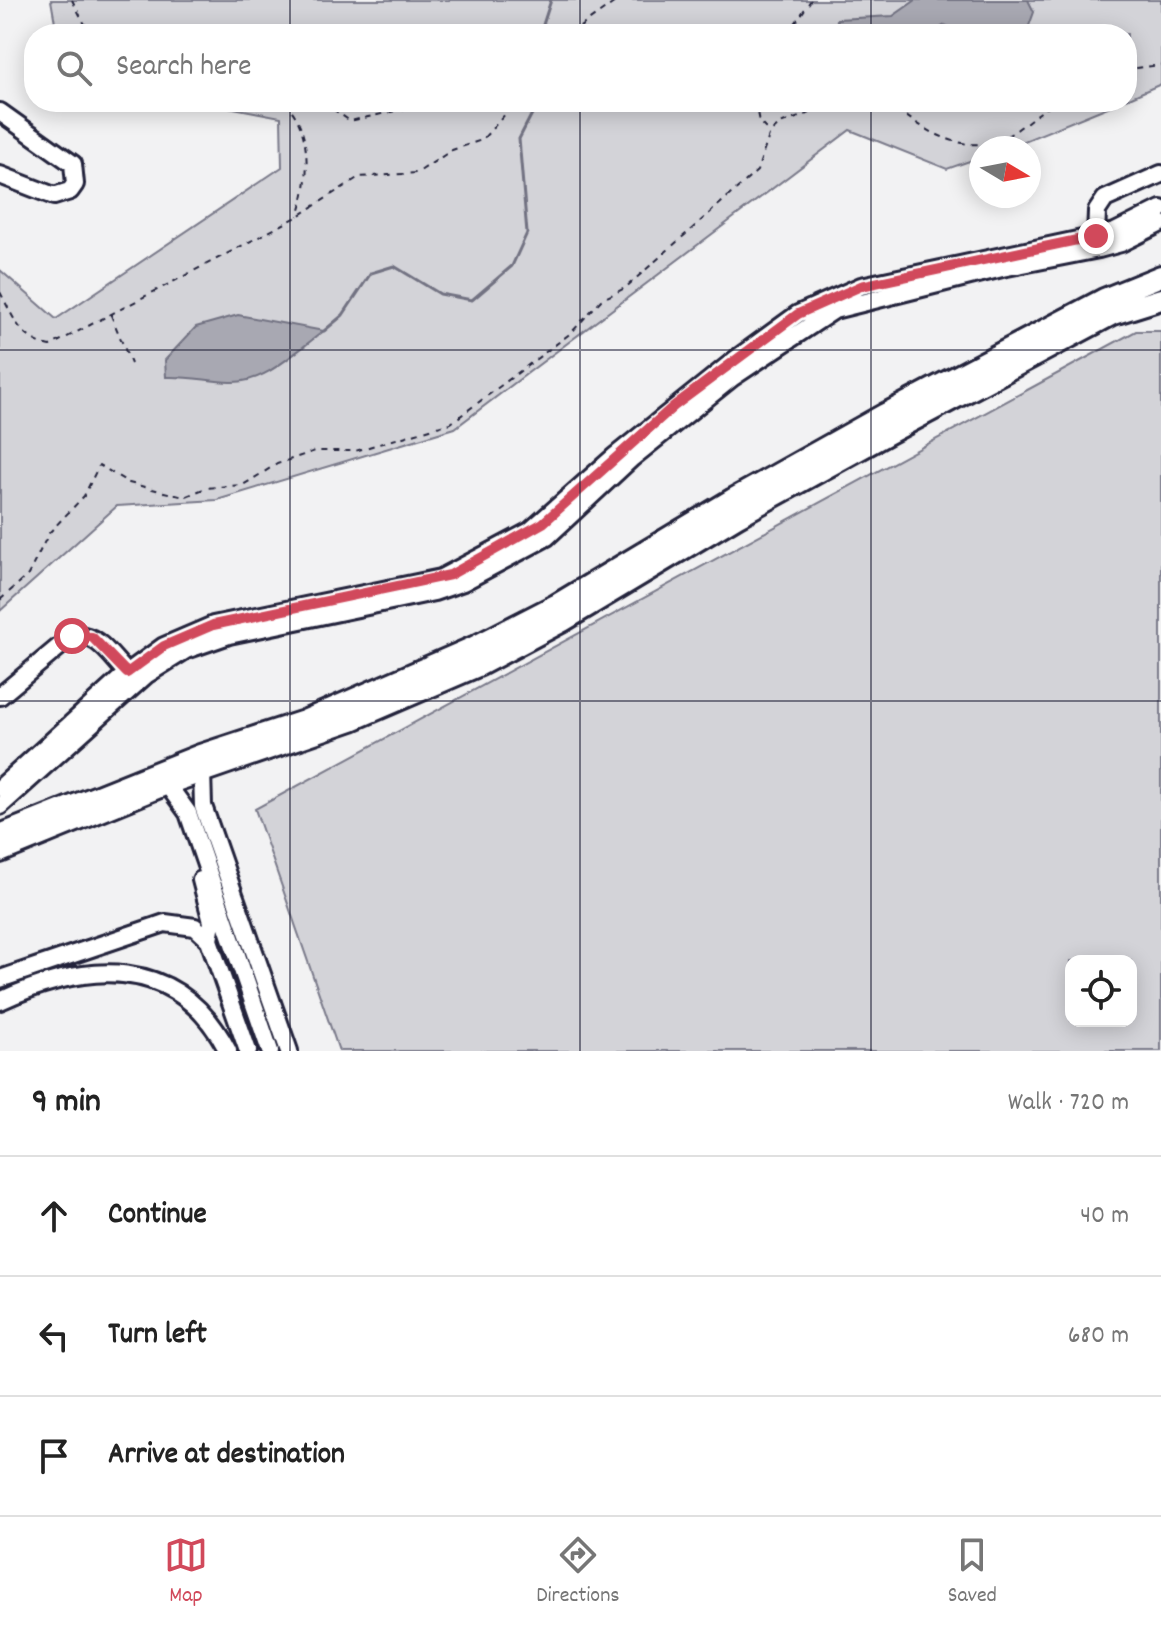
<!DOCTYPE html>
<html lang="en">
<head>
<meta charset="utf-8">
<style>
	body { margin:0; font-family:Dekko,sans-serif; background:#f6f6f6; color:#222 }
	.controls { position:absolute; right:24px; bottom:24px; display:grid; overflow:hidden; border-radius:16px; box-shadow:0 4px 20px #0003 }
	.controls button { width:72px; height:72px; display:grid; place-items:center; padding:0; border:0; border-bottom:2px solid #e0e0e0; background:#fff; color:#222; font:40px sans-serif }
	.compass { position:absolute; left:969px; top:136px; width:72px; height:72px; border-radius:50%; background:#fff; box-shadow:0 4px 20px #0003; rotate:100deg }
	.stop { position:absolute; width:24px; height:24px; margin:-18px; border:6px solid #d1495b; border-radius:50%; background:#fff }
	.stop.end { background:#d1495b; border-color:#fff; box-shadow:0 2px 8px #0008 }
	.list { margin:0; padding:0; list-style:none }
	h2 { display:flex; justify-content:space-between; align-items:center; height:104px; margin:0; padding:0 32px; font-size:34px }
	h2 small { font-size:26px; font-weight:400; color:#767676 }
	.list li { display:grid; grid-template-columns:52px 1fr auto; gap:24px; align-items:center; box-sizing:border-box; height:120px; padding:0 32px; border-top:2px solid #e0e0e0 }
	.list b { display:block; font-size:30px; white-space:nowrap }
	.list em { font-size:26px; font-style:normal; color:#767676 }
	.icon { flex:none; width:44px; height:44px; fill:none; stroke:currentColor; stroke-width:2; stroke-linecap:round; stroke-linejoin:round }
	.map { position:relative; flex:none; width:1161px; height:1051px; overflow:hidden }
	.search { position:absolute; background:#fff; box-shadow:0 4px 20px #0003; left:24px; right:24px; top:24px; height:88px; display:flex; align-items:center; gap:20px; box-sizing:border-box; padding:0 28px; border-radius:32px; color:#767676; font-size:30px }
	.sheet { height:464px; background:#fff }
	nav { display:flex; justify-content:space-around; align-items:center; box-sizing:border-box; height:112px; border-top:2px solid #e0e0e0; background:#fff; font-size:22px; color:#767676 }
	nav a { display:grid; justify-items:center; gap:4px }
	nav .on { color:#d1495b }
	.map>svg:first-child { display:block }
	.green { fill:#d3d3d8; stroke:#7a7a8a; stroke-width:2; fill-rule:evenodd }
	.water { fill:#a8a8b2; stroke:#727282; stroke-width:2 }
	.lines { fill:none; stroke-linecap:round; stroke-linejoin:round }
	.stream { stroke:#727282; stroke-width:3 }
	.minor-casing { stroke:#22223b; stroke-width:22 }
	.major-casing { stroke:#22223b; stroke-width:26 }
	.path { stroke:#22223b; stroke-width:2; stroke-dasharray:6 6; stroke-linecap:butt }
	.minor { stroke:#fff; stroke-width:16 }
	.major { stroke:#fff; stroke-width:20 }
	.route { stroke:#d1495b; stroke-width:10 }
	.grid { fill:none; stroke:#22223b; stroke-width:2; stroke-opacity:0.55 }
</style>
</head>
<body>
<div class="map">
<svg width="1161" height="1051" viewBox="0 0 1161 1051">
	<rect width="100%" height="100%" fill="#f2f2f3"/>
	<filter id="ink" filterUnits="userSpaceOnUse"><feTurbulence type="fractalNoise" baseFrequency=".0125" numOctaves="2"/><feDisplacementMap in="SourceGraphic" scale="16" xChannelSelector="R" yChannelSelector="G"/><feConvolveMatrix kernelMatrix="1 2 1 2 8 2 1 2 1" color-interpolation-filters="sRGB"/></filter>
	<g filter="url(#ink)">
		<!-- green -->
		<path class="green" d="M51 0H1161V84L1127 99V34H57Z
			M202 102H1120L1007 148H981V157L947 169 850 130 455 428 217 500 117 506 0 611V270L56 319 282 167 281 117Z
			M1136 331H1161V1051H339L255 809ZM1071 961H1131V1021H1071Z"/>
		<!-- water -->
		<path class="water" d="M916 0H1028L1034 12 1026 34H961L945 25 930 34H836L837 19 893 16Z
			M238 315 324 331C297 350 265 384 230 382 208 381 189 376 166 377L165 360 196 327Z"/>
		<g class="lines">
			<!-- stream -->
			<path class="stream" d="M540 34 551 0
				M324 331 343 315 371 273 394 266 440 294 472 300 512 266 527 233 519 139 538 102"/>
			<!-- minor casing -->
			<g class="minor-casing">
				<path id="minor" d="M0 112 73 164 75 184 70 191 54 196 0 175
					M1096 236 1097 211 1105 199 1161 174
					M0 696 72 636C97 631 111 657 127 673
					M202 771 203 806 289 1051
					M167 784 188 813 270 1051
					M0 788 127 673 164 646 213 625 441 578 530 531 615 456 736 359 798 314 861 286 1115 232 1161 209
					M0 806 146 675 186 650 229 635 434 592 463 582 547 537 632 458 733 377 834 310 1002 268 1099 249 1121 243 1161 223
					M201 880 212 922 209 940
					M0 979 165 923 195 927 209 940 248 1051
					M0 1001C87 961 178 954 228 1051"/>
			</g>
			<!-- major casing -->
			<g class="major-casing">
				<path id="major" d="M0 835 200 755 304 721 474 647 556 605 733 499 885 414 1104 299 1161 276
					M0 852 167 784 352 720 480 665 563 621 738 516 889 433 1113 314 1161 299"/>
			</g>
			<!-- path -->
			<path class="path" d="M72 0 90 34
				M570 34 618 0
				M788 34 811 0
				M1127 76 1137 68 1161 65
				M284 102C313 128 310 183 298 216
				M323 102 350 121 436 102
				M755 102 759 122 769 132
				M887 102C923 129 967 162 1012 133 1029 122 1039 110 1059 102
				M0 292C13 316 20 340 50 346L297 217 359 177 417 173 452 150 482 140 516 102
				M111 315 131 364
				M0 600 28 575 49 533 84 496 99 465 129 483 184 497 206 488 243 485 277 464 315 451H355L451 423 571 333 601 300 625 288 757 171 770 133 780 124 840 102"/>
			<!-- minor -->
			<use href="#minor" class="minor"/>
			<!-- major -->
			<use href="#major" class="major"/>
		</g>
	</g>
	<g class="lines" filter="url(#ink)">
		<!-- route -->
		<path class="route" d="M72 636 92 637 127 673 164 646 213 625 450 575 543 523 674 406 798 314 861 286 1096 236"/>
	</g>
	<!-- grid -->
	<path class="grid" d="M290 0V34M580 0V34M871 0V34M290 102V1051M580 102V1051M871 102V1051M0 350H1161M0 701H1161"/>
</svg>
<div class="controls">
<button><svg class="icon" aria-label="locate" viewBox="0 0 24 24"><circle cx="12" cy="12" r="6"/><path d="M12 2v4M12 18v4M2 12h4M18 12h4"/></svg></button>
</div>
<svg class="compass" viewBox="-18 -18 36 36"><path d="M0-13l5 13h-10z" fill="#e53935"/><path d="M0 13l5-13h-10z" fill="#767676"/></svg>
<div class="stop" style="left:72px;top:636px"></div>
<div class="stop end" style="left:1096px;top:236px"></div>
<div class="search"><svg class="icon" aria-label="search" viewBox="0 0 24 24"><circle cx="10" cy="10" r="6"/><path d="M15 15l6 6"/></svg>Search here</div>
</div>
<section class="sheet">
<h2>9 min<small>Walk · 720 m</small></h2>
<ul class="list">
<li><svg class="icon" aria-label="ahead" viewBox="0 0 24 24"><path d="M12 20V5M6 11l6-6 6 6"/></svg><div><b>Continue</b></div><em>40 m</em></li>
<li><svg class="icon" aria-label="left" viewBox="0 0 24 24"><path d="M17 20v-9H6M10 6l-5 5 5 5"/></svg><div><b>Turn left</b></div><em>680 m</em></li>
<li><svg class="icon" aria-label="arrive" viewBox="0 0 24 24"><path d="M6 21V4h12l-3 4 3 4H6"/></svg><div><b>Arrive at destination</b></div></li>
</ul>
</section>
<nav>
<a class="on"><svg class="icon" aria-label="map" viewBox="0 0 24 24"><path d="M3 6l6-2 6 2 6-2v14l-6 2-6-2-6 2zM9 4v14M15 6v14"/></svg>Map</a>
<a><svg class="icon" aria-label="directions" viewBox="0 0 24 24"><path d="M12 3l9 9-9 9-9-9zM9 14v-3h6M13 9l2 2-2 2"/></svg>Directions</a>
<a><svg class="icon" aria-label="saved" viewBox="0 0 24 24"><path d="M7 4h10v16l-5-4-5 4z"/></svg>Saved</a>
</nav>
</body>
</html>
